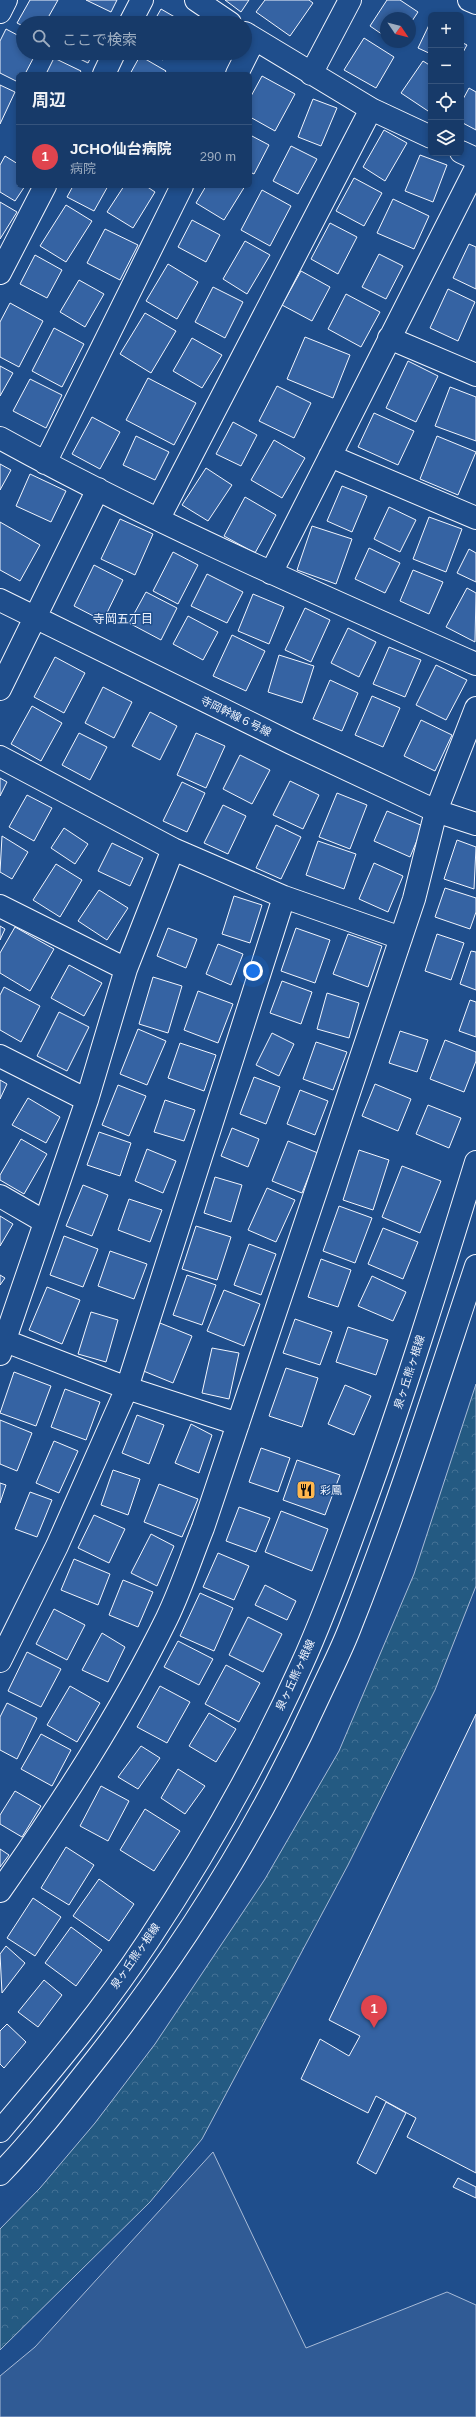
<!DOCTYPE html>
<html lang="ja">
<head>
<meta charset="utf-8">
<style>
	body { margin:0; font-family:Helvetica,"Noto Sans JP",sans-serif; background:#244571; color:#f1f3f6 }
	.controls { position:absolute; right:12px; top:12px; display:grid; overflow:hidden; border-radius:6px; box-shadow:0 2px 6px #0003 }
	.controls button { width:36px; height:36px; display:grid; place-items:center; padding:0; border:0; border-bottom:1px solid #36547d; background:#173a69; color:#f1f3f6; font:20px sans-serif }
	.compass { position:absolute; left:380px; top:12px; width:36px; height:36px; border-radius:50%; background:#173a69; box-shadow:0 2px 6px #0003; rotate:125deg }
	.you { position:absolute; left:253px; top:971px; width:14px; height:14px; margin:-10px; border:3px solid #fff; border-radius:50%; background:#1a73e8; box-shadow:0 0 0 6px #1a73e833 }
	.badge { display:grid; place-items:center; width:26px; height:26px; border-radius:50%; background:#e69b98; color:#fff; font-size:13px; font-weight:700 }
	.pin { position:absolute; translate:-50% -33px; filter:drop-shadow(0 1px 2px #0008) }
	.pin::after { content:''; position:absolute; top:21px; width:14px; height:12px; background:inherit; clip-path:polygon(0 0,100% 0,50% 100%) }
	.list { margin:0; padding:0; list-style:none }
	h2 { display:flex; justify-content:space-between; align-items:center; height:52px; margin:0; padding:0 16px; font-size:17px }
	h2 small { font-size:13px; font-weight:400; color:#9eadc0 }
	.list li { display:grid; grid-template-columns:26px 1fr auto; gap:12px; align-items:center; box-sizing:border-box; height:64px; padding:0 16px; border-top:1px solid #36547d }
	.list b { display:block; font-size:15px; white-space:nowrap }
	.list p { margin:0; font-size:13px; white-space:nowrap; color:#9eadc0 }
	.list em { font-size:13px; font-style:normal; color:#9eadc0 }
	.icon { flex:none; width:22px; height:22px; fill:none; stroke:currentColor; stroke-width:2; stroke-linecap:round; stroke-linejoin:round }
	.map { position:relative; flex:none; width:476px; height:2417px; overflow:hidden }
	.search { position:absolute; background:#173a69; box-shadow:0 2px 6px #0003; left:16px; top:16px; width:236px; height:44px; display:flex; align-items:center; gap:10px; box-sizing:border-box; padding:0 14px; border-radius:22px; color:#9eadc0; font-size:15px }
	.panel { position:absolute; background:#173a69; box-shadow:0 2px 6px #0003; left:16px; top:72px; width:236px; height:116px; border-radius:6px }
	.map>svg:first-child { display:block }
	.forest { fill:url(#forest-crowns); stroke:#a8bbd7 }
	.parking { fill:#305b95; stroke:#a8bbd7 }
	.building { fill:#3563a3; stroke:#f2f6ff }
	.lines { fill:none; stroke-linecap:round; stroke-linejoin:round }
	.minor-casing { stroke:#f2f6ff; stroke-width:24 }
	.major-casing { stroke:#f2f6ff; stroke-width:24 }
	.minor { stroke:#1f4e8c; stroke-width:22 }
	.major { stroke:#1f4e8c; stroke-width:22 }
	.labels { text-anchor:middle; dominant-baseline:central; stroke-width:3; stroke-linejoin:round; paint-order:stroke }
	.street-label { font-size:11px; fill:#f2f6ff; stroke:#1f4e8c }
	.poi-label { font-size:11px; fill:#f2f6ff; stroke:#1f4e8c; text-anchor:start }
	.neighbourhood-label { font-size:12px; fill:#f2f6ff; stroke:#1f4e8c }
</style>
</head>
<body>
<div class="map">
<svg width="476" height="2417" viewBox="0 0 476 2417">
	<defs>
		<pattern id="forest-crowns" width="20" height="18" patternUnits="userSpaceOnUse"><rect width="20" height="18" fill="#245a82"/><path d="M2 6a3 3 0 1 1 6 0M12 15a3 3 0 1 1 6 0" fill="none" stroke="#447295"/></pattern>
	</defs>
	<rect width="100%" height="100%" fill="#1f4e8c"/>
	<!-- forest -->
	<path class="forest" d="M476 1384V1586L435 1690 348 1865 202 2139 150 2202 0 2350V2229L40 2188 95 2123 155 2044 265 1879 339 1751 414 1574Z"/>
	<!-- parking -->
	<path class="parking" d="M213 2152 306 2348 447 2292 476 2305V2417H0V2376L35 2347Z"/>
	<!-- building -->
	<path class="building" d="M30 0H58L45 23H23V26L17 23Z
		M86 0H117L111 12Z
		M225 0H249L241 12Z
		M265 0H309L313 3 290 36 256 12Z
		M387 0H400L418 12 410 24V18H386V37L370 26Z
		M161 9 185 23H153Z
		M429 25 431 26V54L418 48Z
		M6 29 23 38V53H36L25 74H18V82L0 73V41Z
		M364 38 394 57 376 88 344 70Z
		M461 42 467 45 461 56Z
		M68 53H93L88 63Z
		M151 53H167L163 60Z
		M140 56 166 71 164 74H130Z
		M54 58 81 71 79 74H46Z
		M423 61 431 66V113L401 93Z
		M262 76 295 94 275 131 250 117V98Z
		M0 85 15 92 0 124Z
		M469 88 476 92V130L461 122V103Z
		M313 99 337 108 321 146 298 137Z
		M384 130 407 143 385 181 363 167Z
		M250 135 269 145 254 174 250 172Z
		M291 146 317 159 298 194 273 181Z
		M420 155 447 165 433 202 405 191Z
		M5 156 18 164V186H25L15 201 0 192V165Z
		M354 178 382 193 364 226 336 211Z
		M73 186H108L94 211 67 197Z
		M124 186H146L155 192 133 228 107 212Z
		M206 186H245L224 220 196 203Z
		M262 190 291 206 270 246 241 230Z
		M393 199 429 216 414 249 377 233Z
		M0 202 17 212 0 239Z
		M66 205 92 221 66 262 40 246Z
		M192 220 220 235 206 262 178 247Z
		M330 223 357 237 338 274 311 259Z
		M105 229 138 245 120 280 87 263Z
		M245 241 270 255 247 294 223 279Z
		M469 244 476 247V289L453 278Z
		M379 254 403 266 386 299 362 287Z
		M35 255 62 270 47 298 20 284Z
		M168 264 198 282 177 319 146 301Z
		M301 271 330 287 312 321 282 305Z
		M79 280 104 294 85 327 60 312Z
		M213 287 243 302 225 338 195 322Z
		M448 289 475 302 458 341 430 328Z
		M346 294 380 312 361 347 328 329Z
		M10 303 43 321 19 367 0 357V322Z
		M145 313 176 331 151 373 120 354Z
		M54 328 84 344 62 387 32 371Z
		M305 337 350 355 333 398 287 379Z
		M192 338 222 355 202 388 173 371Z
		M408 361 438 376 416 422 386 408Z
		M0 366 13 373 0 396Z
		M148 378 196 403 174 445 126 420Z
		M30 379 62 395 46 428 13 411Z
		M277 386 311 403 294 438 259 421Z
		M450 387 476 397V441L435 426Z
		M374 413 414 431 398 465 358 447Z
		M92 417 120 432 100 469 72 454Z
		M233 422 257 435 241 466 216 454Z
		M136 436 169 452 155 480 123 465Z
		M437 436 476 452 458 495 420 479Z
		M274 440 305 458 282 498 251 480Z
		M0 464 11 470 0 490Z
		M206 468 232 485 208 521 182 505Z
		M30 474 66 491 51 522 16 506Z
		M342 486 367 496 352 532 327 521Z
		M245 497 276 515 255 553 224 536Z
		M389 507 416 520 400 552 374 539Z
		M429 517 462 529 446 572 413 559Z
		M120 519 153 534 135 575 101 559Z
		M0 522 40 545 20 581 0 570Z
		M312 526 352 539 336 584 297 570Z
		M369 548 400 563 385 593 355 579Z
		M469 549 476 553V582L457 573Z
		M173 552 198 565 178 604 153 591Z
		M94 565 123 580 103 621 74 606Z
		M413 570 443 582 429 614 400 601Z
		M207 574 243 592 227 623 191 606Z
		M467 588 476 593 475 642 446 627Z
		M146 592 177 608 161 640 129 623Z
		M253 594 284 607 269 644 238 631Z
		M305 608 330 620 311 662 285 650Z
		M188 616 218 632 203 660 173 644Z
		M348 628 376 642 359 677 331 663Z
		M232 635 265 651 246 691 213 676Z
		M389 647 421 660 405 697 373 684Z
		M279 655 314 666 302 703 268 692Z
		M55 657 85 673 64 713 34 697Z
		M436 665 467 680 446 720 416 705Z
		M330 680 358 693 342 731 313 719Z
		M103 687 132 702 114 738 85 723Z
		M372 696 400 708 383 747 355 735Z
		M32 706 62 723 41 761 11 744Z
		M150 712 177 726 160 760 132 746Z
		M421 720 452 735 435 771 404 756Z
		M79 733 107 747 90 780 62 765Z
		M196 733 225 746 206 788 177 775Z
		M240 755 270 770 252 804 223 789Z
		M0 778 7 782 0 796Z
		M290 781 319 795 303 829 273 815Z
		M182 782 205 793 187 832 163 821Z
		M337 793 367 805 350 849 319 837Z
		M27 795 52 808 34 841 9 827Z
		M223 805 246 816 228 854 204 843Z
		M387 811 423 826 410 857 374 841Z
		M276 825 301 837 281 879 256 868Z
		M64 828 88 844 75 864 51 848Z
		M2 836 28 852 12 879 0 872Z
		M457 840 476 847 474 889 444 879Z
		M318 841 356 854 344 889 306 875Z
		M112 843 143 858 130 886 98 871Z
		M374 863 403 876 388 912 359 899Z
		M56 864 82 880 60 917 33 900Z
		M445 888 476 898V912L470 929 435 917Z
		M99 890 128 908 107 940 78 921Z
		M234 896 262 905 250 943 222 934Z
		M0 926 5 929 0 940Z
		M15 927 54 949 30 991 0 973V953Z
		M168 928 197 939 186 968 157 956Z
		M296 928 330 940 315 983 281 971Z
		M348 934 382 946 368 987 333 974Z
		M437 934 464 943 451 980 425 971Z
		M218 944 243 954 231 985 206 974Z
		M471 951 476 952V990L460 984Z
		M69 965 102 983 84 1016 51 998Z
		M153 977 182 986 168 1033 139 1024Z
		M282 981 312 992 301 1024 270 1013Z
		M4 987 40 1006 21 1042 0 1030V995Z
		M198 991 233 1004 218 1043 184 1030Z
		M327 993 359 1003 349 1038 317 1029Z
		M470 1000 476 1002V1037L459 1031Z
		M59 1012 89 1027 67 1071 37 1056Z
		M138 1029 166 1041 147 1085 120 1074Z
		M400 1031 428 1040 417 1072 389 1063Z
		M272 1033 294 1044 279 1076 256 1065Z
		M445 1040 476 1052V1061L464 1092 430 1079Z
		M316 1042 347 1052 333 1090 303 1079Z
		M180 1043 216 1055 204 1091 168 1078Z
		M254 1077 280 1087 266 1124 240 1114Z
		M0 1080 7 1084 0 1099Z
		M375 1084 411 1099 398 1131 362 1116Z
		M118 1085 146 1096 129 1136 102 1125Z
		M300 1090 328 1101 315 1135 287 1124Z
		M28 1098 60 1117 46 1143 12 1125Z
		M165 1100 195 1110 184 1141 154 1132Z
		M428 1105 461 1118 449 1148 416 1134Z
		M232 1128 259 1139 248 1167 221 1156Z
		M99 1132 131 1143 120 1176 87 1165Z
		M21 1139 47 1154 24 1194 0 1180V1175Z
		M288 1141 318 1153 302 1193 272 1181Z
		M147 1149 176 1161 163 1193 135 1181Z
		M359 1150 389 1160 373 1210 343 1200Z
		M402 1166 441 1181 420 1233 382 1217Z
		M215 1177 242 1185 231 1222 204 1213Z
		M83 1185 108 1195 92 1236 66 1226Z
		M267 1188 295 1200 276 1242 248 1230Z
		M129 1199 162 1210 150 1242 118 1230Z
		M339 1206 372 1218 355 1263 323 1251Z
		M0 1216 13 1224 0 1246Z
		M196 1226 231 1237 217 1280 182 1269Z
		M383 1228 418 1242 403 1279 368 1264Z
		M64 1236 98 1249 83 1287 50 1275Z
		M249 1244 276 1254 261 1295 234 1285Z
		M110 1251 147 1264 134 1299 98 1286Z
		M321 1259 351 1270 338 1307 308 1297Z
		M0 1275 5 1278 0 1285Z
		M187 1275 216 1285 202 1325 173 1315Z
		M372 1276 406 1292 393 1321 358 1306Z
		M47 1287 80 1300 62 1344 29 1330Z
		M224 1290 260 1304 244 1346 207 1331Z
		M91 1312 118 1320 106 1362 78 1354Z
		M295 1319 332 1332 320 1365 283 1353Z
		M160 1323 192 1336 173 1383 141 1370Z
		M348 1327 388 1340 376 1375 336 1362Z
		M212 1348 239 1353 229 1399 202 1393Z
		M286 1368 318 1378 302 1427 269 1416Z
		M14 1372 51 1386 36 1426 0 1413Z
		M345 1385 371 1396 354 1435 328 1424Z
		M65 1389 100 1402 86 1440 51 1427Z
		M137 1415 164 1425 149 1464 122 1453Z
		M0 1420 32 1433 17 1471 0 1464Z
		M191 1424 212 1435 199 1473 175 1463Z
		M54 1441 78 1451 59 1493 36 1483Z
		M261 1448 290 1458 278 1492 249 1482Z
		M297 1460 340 1475 325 1515 283 1500Z
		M113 1470 140 1479 128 1515 101 1505Z
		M0 1483 6 1485 0 1503Z
		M159 1484 198 1499 182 1537 144 1522Z
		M30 1492 52 1500 37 1537 15 1529Z
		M239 1507 270 1518 256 1552 226 1541Z
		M281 1511 328 1529 312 1571 265 1552Z
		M94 1515 125 1529 109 1563 78 1548Z
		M151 1534 174 1546 157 1586 131 1573Z
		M218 1553 249 1566 234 1600 203 1587Z
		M74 1559 110 1574 98 1605 61 1590Z
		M123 1580 153 1592 138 1627 109 1615Z
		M265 1585 296 1601 287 1620 255 1605Z
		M200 1593 233 1608 214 1651 180 1636Z
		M54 1609 85 1625 67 1660 36 1644Z
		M248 1617 282 1634 263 1672 229 1655Z
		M102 1633 125 1647 108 1682 82 1670Z
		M178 1641 213 1659 199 1685 164 1667Z
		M27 1652 61 1669 41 1707 8 1691Z
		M226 1665 260 1683 239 1722 205 1704Z
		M70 1686 100 1703 77 1742 47 1725Z
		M160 1686 190 1702 167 1743 137 1727Z
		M7 1703 37 1718 17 1759 0 1750V1717Z
		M209 1713 236 1729 216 1762 189 1746Z
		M476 1714V2173L407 2137 416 2118 376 2096 368 2113 301 2079 320 2039 349 2056 360 2036 329 2020Z
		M41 1734 71 1750 52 1786 21 1769Z
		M141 1746 160 1758 138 1789 118 1777Z
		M178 1769 205 1786 185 1814 161 1798Z
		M101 1786 129 1801 108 1841 80 1826Z
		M15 1791 41 1806 22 1837 0 1824V1815Z
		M145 1809 180 1831 154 1871 120 1850Z
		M66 1847 94 1865 69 1905 41 1888Z
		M0 1849 9 1855 0 1867Z
		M99 1879 134 1904 109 1941 73 1916Z
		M33 1898 61 1917 35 1956 7 1938Z
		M71 1927 102 1950 76 1986 45 1963Z
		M6 1946 25 1963 2 1993 0 1954Z
		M44 1980 62 1995 38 2027 18 2012Z
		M7 2024 26 2042 4 2068 0 2064V2031Z
		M386 2102 406 2113 376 2174 357 2163Z
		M458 2178 476 2187V2198L453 2187Z"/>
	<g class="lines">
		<!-- minor casing -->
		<g class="minor-casing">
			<path id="minor" d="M196 0 230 23
				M469 0 476 3
				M0 12 6 0
				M130 23 142 0
				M245 33 371 109 431 137
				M104 74 114 53
				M237 74 254 40
				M311 74 350 0
				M461 152 476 159
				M0 273 45 186
				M389 338 476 375
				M0 438C154 523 316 593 476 664
				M330 456 476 518
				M45 463 182 186
				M159 518 371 109
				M271 573 476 168
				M0 600 291 743 436 811 476 824
				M0 689 98 489
				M0 757 173 849 284 897 401 938
				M0 906 126 969
				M0 1056 87 1100
				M0 1196 45 1222
				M0 1339 127 1388 238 1424
				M0 1354 87 1100 126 969 173 849
				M0 1661 57 1546 127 1388 284 897
				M0 1891C61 1804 120 1714 167 1618 181 1589 191 1558 203 1528L414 899 436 811 476 708"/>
		</g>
		<!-- major casing -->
		<g class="major-casing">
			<path id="major" d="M0 2131C52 2070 104 2008 148 1941 206 1853 259 1760 302 1664 325 1614 343 1562 362 1511 404 1396 440 1279 476 1162
				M0 2174C35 2138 66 2097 97 2058 185 1946 260 1826 319 1696 330 1672 342 1649 351 1625 398 1507 436 1386 476 1266"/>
		</g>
		<!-- minor -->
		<use href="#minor" class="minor"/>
		<!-- major -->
		<use href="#major" class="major"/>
	</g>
	<!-- icons -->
	<defs>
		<g id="restaurant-square" transform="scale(1)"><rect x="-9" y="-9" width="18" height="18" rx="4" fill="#ffb74d" stroke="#1f4e8c"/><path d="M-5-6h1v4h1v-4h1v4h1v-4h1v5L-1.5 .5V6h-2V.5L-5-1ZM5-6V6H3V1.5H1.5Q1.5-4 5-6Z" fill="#111"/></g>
	</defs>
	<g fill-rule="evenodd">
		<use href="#restaurant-square" x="306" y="1490"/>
	</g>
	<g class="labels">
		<!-- street labels -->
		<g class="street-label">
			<text transform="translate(236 716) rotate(26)">寺岡幹線６号線</text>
			<text transform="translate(409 1372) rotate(-72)">泉ヶ丘熊ヶ根線</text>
			<text transform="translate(295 1675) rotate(-65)">泉ヶ丘熊ヶ根線</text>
			<text transform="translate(135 1956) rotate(-55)">泉ヶ丘熊ヶ根線</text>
		</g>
		<!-- poi labels -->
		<g class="poi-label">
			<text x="320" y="1490">彩鳳</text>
		</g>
		<!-- neighbourhood labels -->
		<g class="neighbourhood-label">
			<text x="123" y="619">寺岡五丁目</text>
		</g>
	</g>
</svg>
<div class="controls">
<button>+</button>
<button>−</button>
<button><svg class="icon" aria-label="locate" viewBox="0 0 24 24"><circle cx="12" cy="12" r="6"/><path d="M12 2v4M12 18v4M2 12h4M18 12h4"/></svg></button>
<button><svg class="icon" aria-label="layers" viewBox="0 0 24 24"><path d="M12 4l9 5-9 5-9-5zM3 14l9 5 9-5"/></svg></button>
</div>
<svg class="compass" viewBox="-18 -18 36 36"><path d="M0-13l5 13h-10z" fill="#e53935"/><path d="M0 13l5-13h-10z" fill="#9eadc0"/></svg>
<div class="you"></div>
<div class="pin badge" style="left:374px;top:2028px;background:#e0444e">1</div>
<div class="search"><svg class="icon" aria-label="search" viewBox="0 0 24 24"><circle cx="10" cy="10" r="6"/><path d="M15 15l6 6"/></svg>ここで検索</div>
<section class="panel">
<h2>周辺<small></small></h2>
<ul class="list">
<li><span class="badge" style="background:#e0444e">1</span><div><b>JCHO仙台病院</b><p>病院</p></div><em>290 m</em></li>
</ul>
</section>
</div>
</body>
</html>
